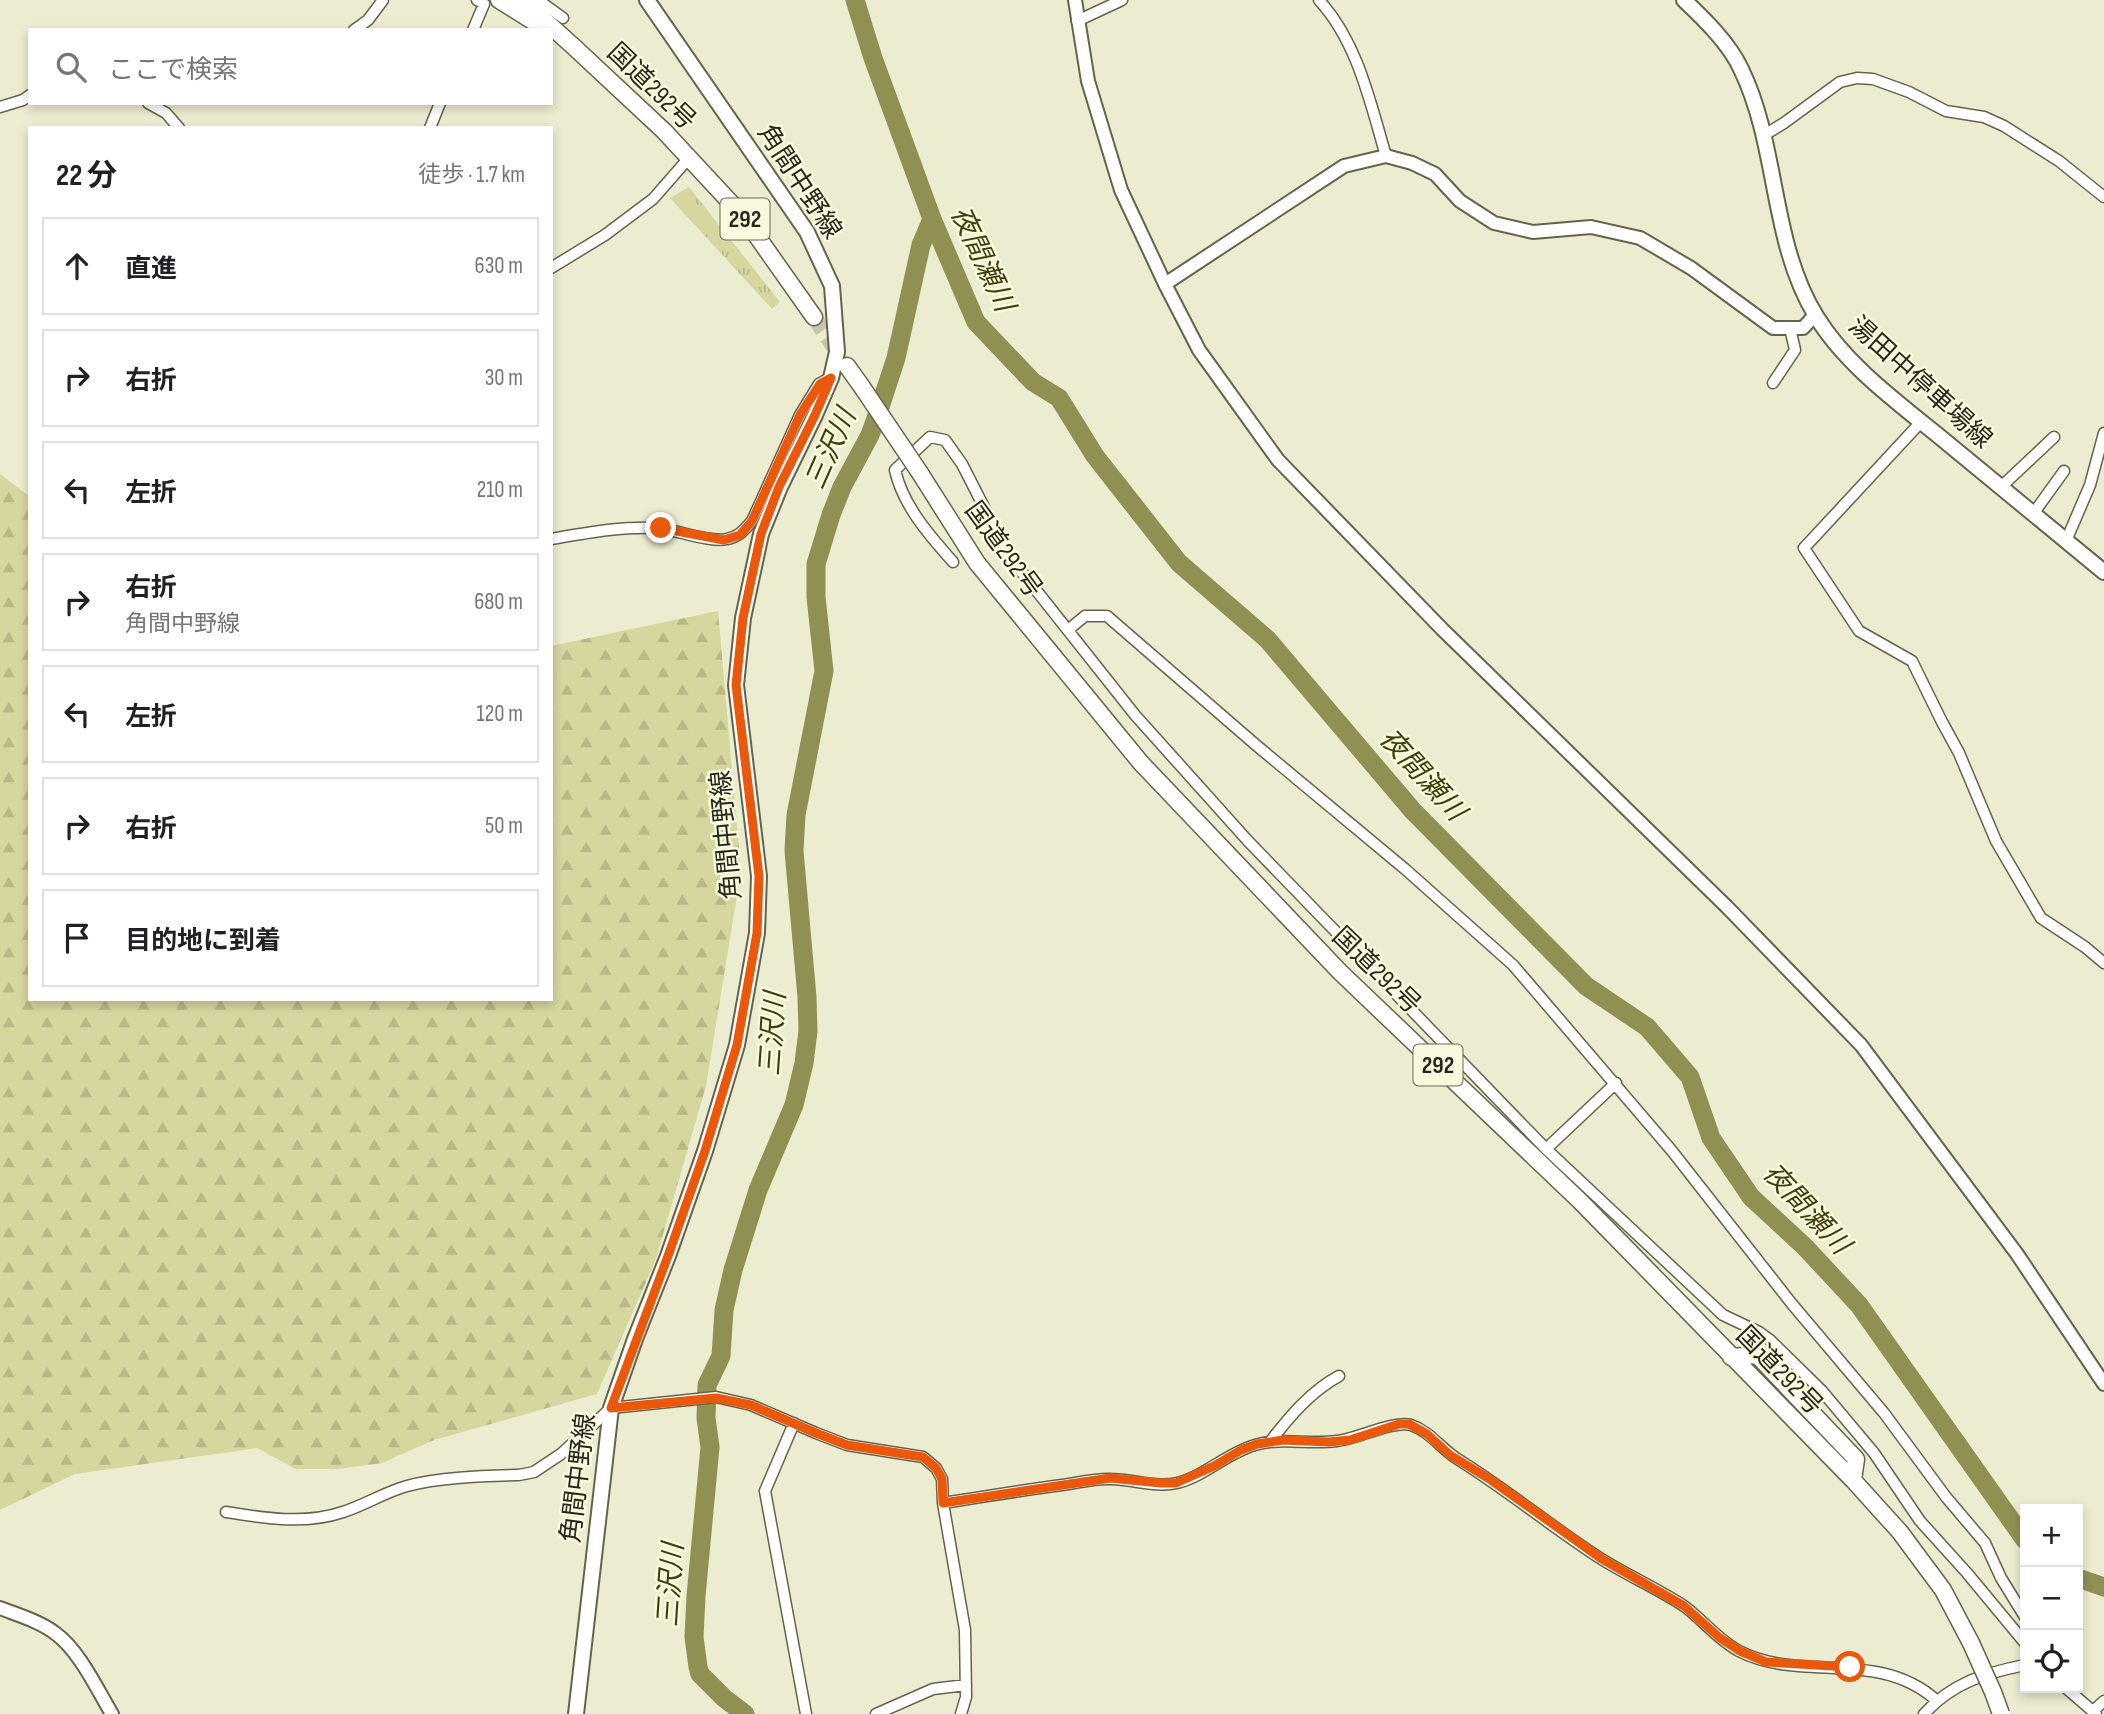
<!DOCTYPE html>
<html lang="ja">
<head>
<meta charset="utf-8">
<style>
	body { margin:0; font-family:"Sofia Sans Condensed","Noto Sans JP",sans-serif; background:#f6f6f6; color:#202124 }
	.controls { position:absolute; right:21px; bottom:21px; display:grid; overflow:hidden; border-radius:0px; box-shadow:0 4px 10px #0003 }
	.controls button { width:63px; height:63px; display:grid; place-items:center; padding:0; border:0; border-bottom:2px solid #e0e0e0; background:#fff; color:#202124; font:35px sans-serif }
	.stop { position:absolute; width:21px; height:21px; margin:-16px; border:5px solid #ea580c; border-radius:50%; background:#fff }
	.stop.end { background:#ea580c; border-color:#fff; box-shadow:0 2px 7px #0008 }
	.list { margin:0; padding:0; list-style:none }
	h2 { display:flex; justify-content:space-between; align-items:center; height:91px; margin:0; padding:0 28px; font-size:30px }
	h2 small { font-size:23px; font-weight:400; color:#757577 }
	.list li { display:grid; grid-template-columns:46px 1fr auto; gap:21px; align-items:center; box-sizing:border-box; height:98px; margin:0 14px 14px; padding:0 14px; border:2px solid #e0e0e0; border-radius:0px }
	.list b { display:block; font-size:26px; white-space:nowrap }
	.list p { margin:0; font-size:23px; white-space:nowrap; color:#757577 }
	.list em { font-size:23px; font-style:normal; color:#757577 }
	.icon { flex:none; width:38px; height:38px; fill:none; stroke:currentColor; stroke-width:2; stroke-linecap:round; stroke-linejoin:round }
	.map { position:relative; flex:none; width:2104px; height:1714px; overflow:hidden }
	.search { position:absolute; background:#fff; box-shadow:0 4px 10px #0003; left:28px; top:28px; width:525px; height:77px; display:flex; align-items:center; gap:18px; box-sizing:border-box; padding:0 24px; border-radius:0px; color:#757577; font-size:26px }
	.panel { position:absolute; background:#fff; box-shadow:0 4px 10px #0003; left:28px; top:126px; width:525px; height:875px; border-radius:0px }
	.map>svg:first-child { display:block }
	.grass { fill:url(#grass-tufts) }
	.forest { fill:url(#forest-firs) }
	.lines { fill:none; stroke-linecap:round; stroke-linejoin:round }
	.river { stroke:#909053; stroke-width:19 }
	.trunk-tunnel { stroke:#c5c5ac; stroke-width:16; stroke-dasharray:16 8; stroke-linecap:butt }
	.minor-casing { stroke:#64644c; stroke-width:13 }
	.tertiary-casing { stroke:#64644c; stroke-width:16 }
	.secondary-casing { stroke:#64644c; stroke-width:18 }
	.trunk-casing { stroke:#64644c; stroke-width:19 }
	.minor { stroke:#fff; stroke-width:10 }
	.tertiary { stroke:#fff; stroke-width:12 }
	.secondary { stroke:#fff; stroke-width:14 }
	.trunk { stroke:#fff; stroke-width:16 }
	.trunk-bridge-casing { stroke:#64644c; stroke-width:19; stroke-linecap:butt }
	.trunk-bridge { stroke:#fff; stroke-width:16 }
	.route { stroke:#ea580c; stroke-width:9 }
	.labels { text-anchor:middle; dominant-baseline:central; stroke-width:5; stroke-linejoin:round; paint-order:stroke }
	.shield { fill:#f9fadd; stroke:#666657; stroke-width:2 }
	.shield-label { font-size:24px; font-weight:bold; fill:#27271d }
	.street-label { font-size:26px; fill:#27271d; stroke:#f9fadd }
	.water-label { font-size:28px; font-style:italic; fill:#403e0d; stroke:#f9fadd }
</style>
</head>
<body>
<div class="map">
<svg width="2104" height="1714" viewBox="0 0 2104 1714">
	<defs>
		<pattern id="grass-tufts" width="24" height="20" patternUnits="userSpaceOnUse" patternTransform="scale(1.75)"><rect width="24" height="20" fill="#d6d69f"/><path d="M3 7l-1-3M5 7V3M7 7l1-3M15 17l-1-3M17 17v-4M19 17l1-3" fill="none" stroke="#b8b888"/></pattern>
		<pattern id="forest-firs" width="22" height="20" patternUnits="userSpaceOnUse" patternTransform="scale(1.75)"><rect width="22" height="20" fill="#d6d69f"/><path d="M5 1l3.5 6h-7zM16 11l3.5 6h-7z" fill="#b8b888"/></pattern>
	</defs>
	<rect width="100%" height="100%" fill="#ececd0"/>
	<!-- grass -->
	<path class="grass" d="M689 187 780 302 772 309 670 198Z"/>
	<!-- forest -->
	<path class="forest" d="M0 474 30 497V999H551V646L718 611 741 871 706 1086 656 1259 597 1394 434 1440 382 1463 338 1469H296L257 1448 75 1474 0 1510Z"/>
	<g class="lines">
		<!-- river -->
		<path class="river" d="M855 0 873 58 932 219 976 322 1033 382 1059 398 1095 456 1179 563 1267 639 1413 811 1586 986 1647 1027 1690 1077 1711 1138 1751 1197 1805 1247 1859 1305 2025 1540
			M2078 1578 2104 1587
			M745 1714 724 1698 700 1674 698 1667 694 1637 696 1596 710 1447 706 1418 707 1385 721 1356 724 1310 733 1270 758 1190 794 1105 804 1063 808 1031 807 997 794 851 796 815 824 671 816 597V564L831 515 842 487 870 435 879 410 896 358 921 245 932 219"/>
		<!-- trunk-tunnel -->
		<path class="trunk-tunnel" d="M814 317 840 356"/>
		<!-- minor casing -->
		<g class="minor-casing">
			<path id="minor" d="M538 0 563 18
				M1319 0C1358 43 1370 102 1386 156
				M1077 21 1122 0
				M354 30 368 20 383 0
				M473 30 484 4 477 0
				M148 103 166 113 179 128
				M0 107 23 100 30 95
				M430 128 440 103
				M1763 136 1784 123 1840 82 1857 78 1873 79 1909 92 1946 111 1984 117 2004 126 2059 161 2104 197
				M551 268 605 235 653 199 688 159
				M1773 383 1795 350 1790 328
				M1921 422 1804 548 1859 631 1912 661 1942 722 1959 753 1996 841 2041 918 2085 947 2104 963
				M2001 487 2054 437
				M2033 514 2064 471
				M551 539C586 533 623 526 658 528 677 530 711 543 727 539 739 537 744 530 752 521L800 415 819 384 830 378
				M2066 541 2090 485 2104 433
				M953 562C930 536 903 506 895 470L930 437 945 440 962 464 1009 556 1135 715 1248 841 1546 1149 1723 1315 1759 1332 1770 1340 1822 1391 1874 1453 1920 1521 1967 1573 2025 1643
				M1068 630 1085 616H1107L1256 745 1405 869 1513 965 1672 1151 1792 1304 1884 1413 1946 1497 1985 1543 2001 1578 2025 1617
				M1546 1149 1616 1083
				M794 1423 765 1491 806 1714
				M1270 1442C1289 1417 1311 1391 1339 1376
				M943 1503C983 1497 1023 1490 1062 1485 1078 1483 1095 1478 1111 1479 1132 1479 1156 1488 1177 1483 1205 1476 1227 1453 1255 1445 1282 1437 1309 1445 1337 1441 1357 1439 1394 1420 1411 1425 1430 1431 1442 1450 1459 1460 1509 1491 1554 1529 1603 1560 1629 1576 1658 1589 1684 1606 1703 1620 1718 1640 1739 1651 1800 1683 1878 1648 1936 1700
				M226 1512C263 1518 305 1525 343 1512 365 1505 385 1492 407 1486 439 1477 485 1476 519 1475L534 1472 561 1454 611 1408 716 1397 751 1405 816 1433 847 1445 923 1457 936 1468 942 1479 943 1503 965 1630 966 1697 961 1714
				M2066 1688 2096 1714
				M2093 1711 2104 1701
				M876 1714 933 1689 966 1685
				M1924 1714C1952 1683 1985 1673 2025 1665"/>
		</g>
		<!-- tertiary casing -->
		<g class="tertiary-casing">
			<path id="tertiary" d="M1075 0 1088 81 1121 190 1165 284 1199 350 1278 460 1443 630 1727 907 1861 1045 2017 1254 2104 1384
				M1165 284 1344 166 1386 156 1412 163 1435 174 1460 201 1494 223 1533 232 1591 227 1640 238 1691 268 1773 328H1803L1815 315
				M0 1608C18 1615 39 1621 55 1633 79 1650 97 1689 112 1714"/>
		</g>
		<!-- secondary casing -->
		<g class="secondary-casing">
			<path id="secondary" d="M1684 0C1704 19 1729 43 1741 69 1779 147 1770 241 1816 316 1845 364 1897 402 1940 437 1995 482 2049 527 2104 572
				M576 1714 611 1408 635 1339 668 1256 705 1151 737 1045 757 933 759 876 736 685 743 618 761 534 780 487 815 415 831 378 837 352 832 286 807 232 647 0"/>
		</g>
		<!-- trunk casing -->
		<g class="trunk-casing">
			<path id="trunk" d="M499 0 539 25
				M522 0 574 47 664 131 742 215 814 317
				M847 366 862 387
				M920 473 977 563 1141 763 1340 972 1581 1202 1853 1480 1900 1532 1943 1590 1971 1643
				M1731 1357 1757 1355 1856 1459 1853 1480"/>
		</g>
		<!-- minor -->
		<use href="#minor" class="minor"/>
		<!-- tertiary -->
		<use href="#tertiary" class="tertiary"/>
		<!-- secondary -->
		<use href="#secondary" class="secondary"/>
		<!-- trunk -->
		<use href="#trunk" class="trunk"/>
		<!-- trunk-bridge casing -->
		<g class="trunk-bridge-casing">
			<path id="trunk-bridge" d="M862 387 920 473
				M1971 1643 1993 1692 2001 1714"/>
		</g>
		<!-- trunk-bridge -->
		<use href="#trunk-bridge" class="trunk-bridge"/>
	</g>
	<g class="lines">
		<!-- route -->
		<path class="route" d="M661 528 724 540 740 535 752 521 800 415 820 384 831 378 815 415 779 487 761 534 743 618 736 685 759 876 757 933 737 1045 705 1151 668 1256 611 1408 716 1398 751 1405 816 1433 847 1445 923 1457 936 1468 942 1479 943 1503 1110 1478 1161 1483H1176L1214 1466 1241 1450 1257 1444 1283 1440 1329 1442 1350 1440 1399 1424H1409L1427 1434 1450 1455 1491 1480 1602 1559 1684 1606 1720 1638 1740 1651 1766 1662 1850 1667"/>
	</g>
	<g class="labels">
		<!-- shield labels -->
		<g class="shield">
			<rect x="720.5" y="198.5" width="49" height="41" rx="5"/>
			<rect x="1413.5" y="1044.5" width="49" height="41" rx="5"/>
		</g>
		<g class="shield-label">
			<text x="745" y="219">292</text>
			<text x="1438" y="1065">292</text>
		</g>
		<!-- street labels -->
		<g class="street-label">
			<text transform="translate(651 87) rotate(44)">国道292号</text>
			<text transform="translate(799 182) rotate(57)">角間中野線</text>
			<text transform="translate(1920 383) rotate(42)">湯田中停車場線</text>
			<text transform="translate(1003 550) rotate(54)">国道292号</text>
			<text transform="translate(727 835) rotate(-95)">角間中野線</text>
			<text transform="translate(1376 971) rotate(44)">国道292号</text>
			<text transform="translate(1779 1371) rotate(46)">国道292号</text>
			<text transform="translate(579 1478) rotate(-83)">角間中野線</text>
		</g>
		<!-- water labels -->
		<g class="water-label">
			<text transform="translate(982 259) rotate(65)">夜間瀬川</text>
			<text transform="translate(831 449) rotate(-66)">三沢川</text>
			<text transform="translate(1422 775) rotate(48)">夜間瀬川</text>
			<text transform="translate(773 1034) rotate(-86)">三沢川</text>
			<text transform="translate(1806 1209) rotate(47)">夜間瀬川</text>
			<text transform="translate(671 1585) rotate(-86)">三沢川</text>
		</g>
	</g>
</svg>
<div class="controls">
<button>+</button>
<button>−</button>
<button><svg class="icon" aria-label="locate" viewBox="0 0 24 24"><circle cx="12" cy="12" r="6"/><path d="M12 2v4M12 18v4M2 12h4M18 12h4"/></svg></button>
</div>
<div class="stop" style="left:1850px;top:1667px"></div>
<div class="stop end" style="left:661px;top:528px"></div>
<div class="search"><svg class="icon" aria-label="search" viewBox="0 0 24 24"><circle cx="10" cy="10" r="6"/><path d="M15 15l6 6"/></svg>ここで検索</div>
<section class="panel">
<h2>22 分<small>徒歩 · 1.7 km</small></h2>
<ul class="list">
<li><svg class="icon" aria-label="ahead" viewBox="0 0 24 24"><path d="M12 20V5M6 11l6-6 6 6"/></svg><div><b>直進</b></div><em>630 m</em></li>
<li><svg class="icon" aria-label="right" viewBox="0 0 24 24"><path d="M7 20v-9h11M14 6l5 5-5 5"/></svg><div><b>右折</b></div><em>30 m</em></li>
<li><svg class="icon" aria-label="left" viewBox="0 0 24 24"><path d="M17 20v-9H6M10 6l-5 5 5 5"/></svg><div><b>左折</b></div><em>210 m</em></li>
<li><svg class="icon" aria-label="right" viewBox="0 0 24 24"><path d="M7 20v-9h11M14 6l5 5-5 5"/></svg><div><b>右折</b><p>角間中野線</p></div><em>680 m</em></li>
<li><svg class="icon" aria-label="left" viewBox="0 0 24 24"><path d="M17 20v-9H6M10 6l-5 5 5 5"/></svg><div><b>左折</b></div><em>120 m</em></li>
<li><svg class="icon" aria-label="right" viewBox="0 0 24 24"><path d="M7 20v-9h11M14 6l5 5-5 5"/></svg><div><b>右折</b></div><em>50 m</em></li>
<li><svg class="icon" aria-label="arrive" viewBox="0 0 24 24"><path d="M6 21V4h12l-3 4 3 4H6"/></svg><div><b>目的地に到着</b></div></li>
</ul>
</section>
</div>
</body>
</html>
